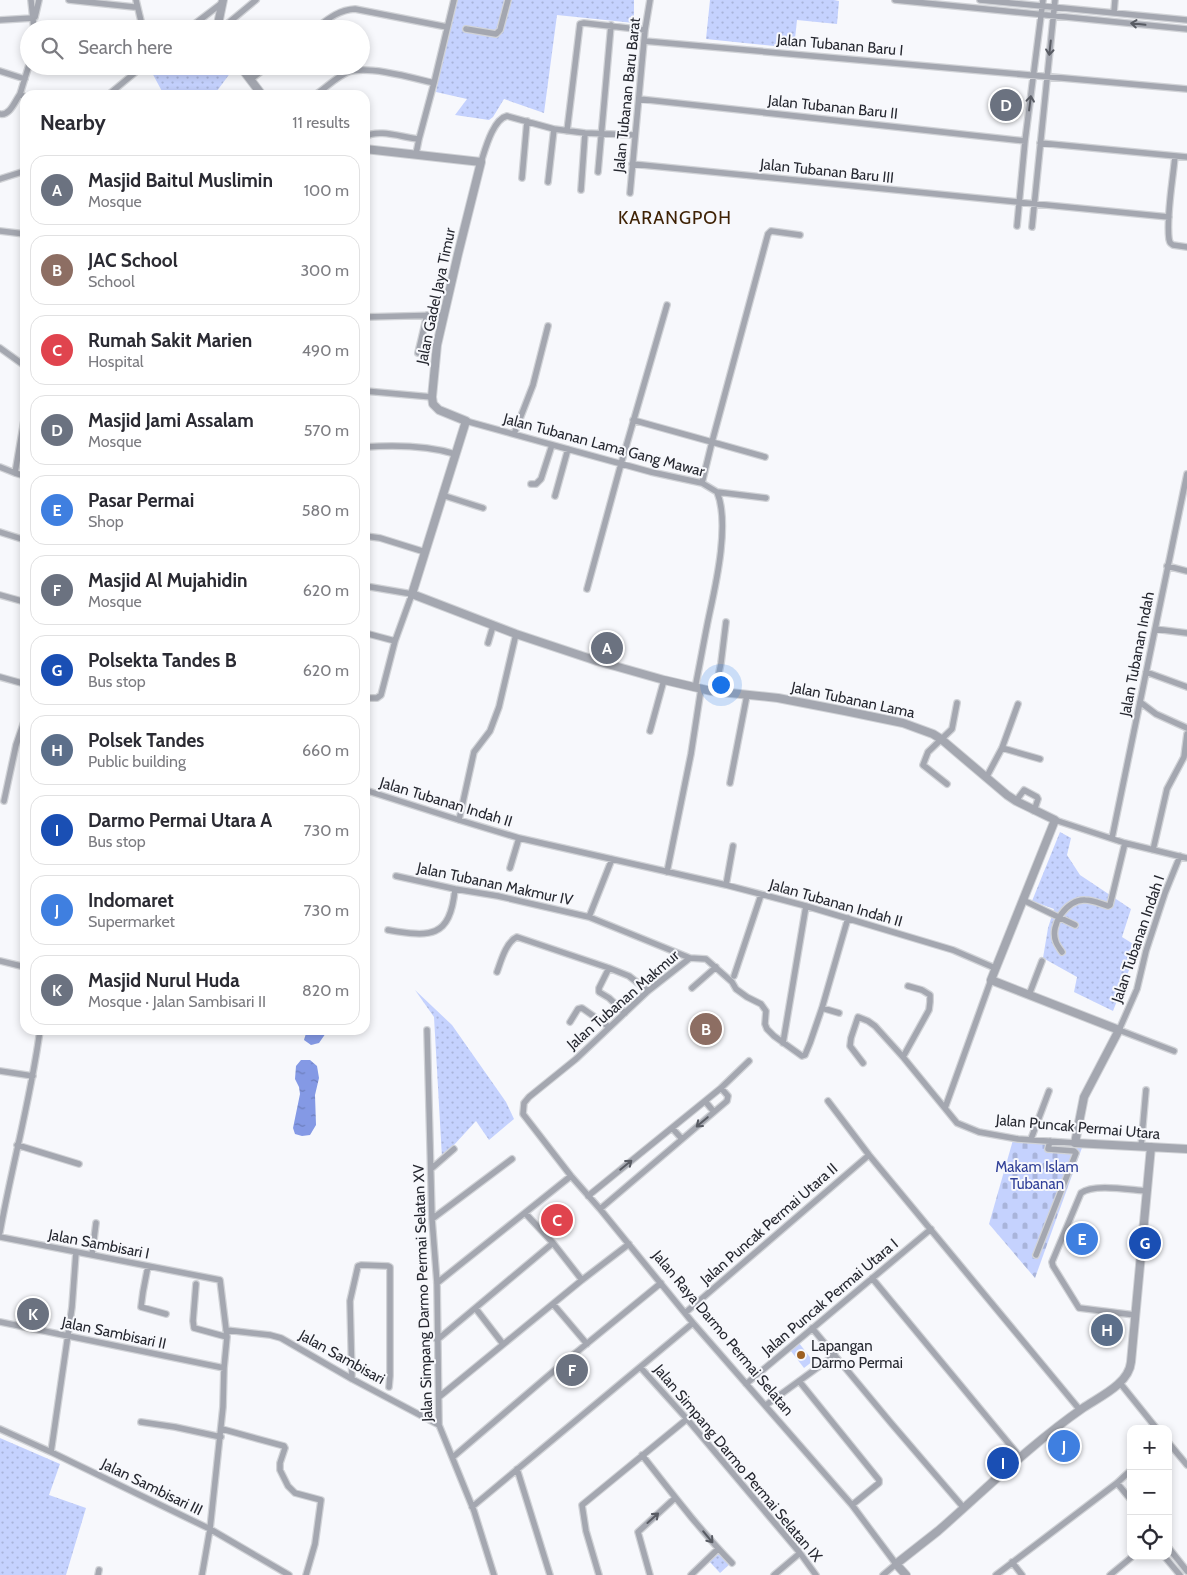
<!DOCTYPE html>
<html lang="en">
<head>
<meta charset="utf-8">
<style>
	body { margin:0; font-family:Cabin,sans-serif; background:#f2f2f3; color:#2b2b33 }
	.controls { position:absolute; right:15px; bottom:15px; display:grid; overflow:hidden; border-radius:10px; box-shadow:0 2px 8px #0003 }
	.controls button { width:45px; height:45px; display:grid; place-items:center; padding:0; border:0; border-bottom:1px solid #e1e1e2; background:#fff; color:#2b2b33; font:25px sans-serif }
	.you { position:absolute; left:720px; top:684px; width:18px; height:18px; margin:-12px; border:4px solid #fff; border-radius:50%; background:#1a73e8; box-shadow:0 0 0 8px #1a73e833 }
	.badge { display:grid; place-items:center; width:32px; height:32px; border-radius:50%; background:#9d6023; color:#fff; font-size:16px; font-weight:700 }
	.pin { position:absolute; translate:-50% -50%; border:2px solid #fff; box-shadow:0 1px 5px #0006 }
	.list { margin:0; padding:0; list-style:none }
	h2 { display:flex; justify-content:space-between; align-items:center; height:65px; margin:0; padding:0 20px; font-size:21px }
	h2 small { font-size:16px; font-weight:400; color:#7c7c81 }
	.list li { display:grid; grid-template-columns:32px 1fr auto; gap:15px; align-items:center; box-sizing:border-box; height:70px; margin:0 10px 10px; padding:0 10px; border:1px solid #e1e1e2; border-radius:15px }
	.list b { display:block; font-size:19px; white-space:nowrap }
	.list p { margin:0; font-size:16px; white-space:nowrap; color:#7c7c81 }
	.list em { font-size:16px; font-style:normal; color:#7c7c81 }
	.icon { flex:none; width:28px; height:28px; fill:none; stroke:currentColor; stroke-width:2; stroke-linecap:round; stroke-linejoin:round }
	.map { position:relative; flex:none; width:1187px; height:1575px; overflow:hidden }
	.search { position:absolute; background:#fff; box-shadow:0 2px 8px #0003; left:20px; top:20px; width:350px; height:55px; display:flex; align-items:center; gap:12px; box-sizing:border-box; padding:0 18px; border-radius:28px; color:#7c7c81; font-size:19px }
	.panel { position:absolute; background:#fff; box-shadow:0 2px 8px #0003; left:20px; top:90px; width:350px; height:945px; border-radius:15px }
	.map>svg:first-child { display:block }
	.grass { fill:url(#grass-dots) }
	.cemetery { fill:url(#cemetery-stones) }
	.pitch { fill:#c5d2fe }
	.water { fill:url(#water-ripples) }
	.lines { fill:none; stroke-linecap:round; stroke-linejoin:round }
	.minor-casing { stroke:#d1d3d7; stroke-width:8 }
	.tertiary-casing { stroke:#d1d3d7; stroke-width:10 }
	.minor { stroke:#a4a7b0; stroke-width:5.5 }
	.tertiary { stroke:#a4a7b0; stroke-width:8 }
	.oneway { stroke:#585b63 }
	.poi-dot { fill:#9d6023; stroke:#f7f8fc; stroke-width:2 }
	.labels { text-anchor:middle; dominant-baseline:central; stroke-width:4; stroke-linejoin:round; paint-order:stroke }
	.street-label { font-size:15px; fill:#262830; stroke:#f7f8fc }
	.park-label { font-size:15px; fill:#314098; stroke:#f7f8fc }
	.poi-label { font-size:15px; fill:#262830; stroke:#f7f8fc; text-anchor:start }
	.quarter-label { font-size:18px; letter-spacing:1px; fill:#3f2205; stroke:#f7f8fc }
</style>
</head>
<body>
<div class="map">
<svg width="1187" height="1575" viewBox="0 0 1187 1575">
	<defs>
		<pattern id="grass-dots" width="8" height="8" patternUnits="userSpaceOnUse" patternTransform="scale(1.25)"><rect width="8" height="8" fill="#c5d2fe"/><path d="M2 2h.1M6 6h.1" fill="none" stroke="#a9b4da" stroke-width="1.8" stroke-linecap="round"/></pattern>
		<pattern id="cemetery-stones" width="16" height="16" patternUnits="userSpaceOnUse" patternTransform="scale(1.25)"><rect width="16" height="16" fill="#c5d2fe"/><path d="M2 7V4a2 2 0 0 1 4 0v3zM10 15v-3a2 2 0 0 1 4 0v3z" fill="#a9b4da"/></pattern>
		<pattern id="water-ripples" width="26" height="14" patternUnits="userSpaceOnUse" patternTransform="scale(1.25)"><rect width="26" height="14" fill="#8499e5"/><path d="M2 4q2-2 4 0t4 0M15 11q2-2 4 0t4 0" fill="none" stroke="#6c7dba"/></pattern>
	</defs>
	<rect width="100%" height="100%" fill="#f7f8fc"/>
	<!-- grass -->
	<path class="grass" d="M454 0H634V23L557 15 544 113 504 99 493 117 489 120 455 115 467 99 436 92Z
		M710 0H834L839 1 837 24 797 20 794 48 706 39Z
		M153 66H227L231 72 214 95H164L150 69Z
		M1060 832 1071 838 1067 855 1080 875 1131 909 1122 937 1138 947 1113 1011 1074 992 1077 977 1043 958 1048 928 1054 909 1032 901Z
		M415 990 452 1025 506 1102 514 1119 489 1140 476 1121 442 1158 434 1017Z
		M0 1438 60 1464 49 1495 86 1508 66 1575H0Z
		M719 1554 724 1559 731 1563 720 1573 708 1560 713 1555 715 1557Z"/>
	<!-- cemetery -->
	<path class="cemetery" d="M1013 1140 1083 1145 1035 1278 989 1224Z"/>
	<!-- pitch -->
	<path class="pitch" d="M799 1343 813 1361 804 1368 790 1350Z"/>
	<!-- water -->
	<path class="water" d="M307 1030H328L319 1043 311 1045 304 1040Z
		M301 1060H310L317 1066 319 1078 315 1095 316 1125 310 1135 302 1136 295 1134 293 1128 300 1094 299 1087 295 1079 296 1066Z"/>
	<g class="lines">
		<!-- minor casing -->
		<g class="minor-casing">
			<path id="minor" d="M31 0 34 29
				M69 0 134 7
				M136 0 141 21 146 29
				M895 0 1187 29
				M980 0 1187 20
				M1114 12 1115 0
				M35 17 39 0
				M0 20 33 18
				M188 29 222 3
				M221 29 256 0
				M315 29C328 19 338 10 355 9L447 27
				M466 29 496 34 500 30 508 0
				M644 41 1187 89
				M0 71 25 79
				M250 80 268 66
				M108 95 143 66
				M315 95C326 88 336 77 348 72 368 65 413 78 434 83
				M25 97 20 94 29 65
				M639 99 1025 141
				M0 114C10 116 15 101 20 94
				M567 131 580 24 584 23 645 30
				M365 137C378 128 404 138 419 139L434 83 454 0
				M1040 143 1187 157
				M416 154 419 139
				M1175 156C1173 180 1166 216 1169 239 1170 243 1170 243 1173 245L1187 247
				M481 162C485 150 493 119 507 116L554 129 585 133 635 135
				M632 164 1169 217
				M598 172 611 25
				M522 178 527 121
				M0 179 25 171
				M548 182 554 129
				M581 190 585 133
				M630 193 645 30 650 0
				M1017 226 1025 141 1043 0
				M1032 227 1055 0
				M0 231 25 234
				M365 317 444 315
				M0 348 25 366
				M418 353 427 315
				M365 391 432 397
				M633 420 712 442 768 234 771 231 800 235
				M466 421 651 472 702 483 717 492C730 523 716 584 709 616 704 640 700 664 695 688
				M514 434 533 385 548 326
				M365 447C395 445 426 445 455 454
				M0 467 15 473 25 476
				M15 473 25 415
				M702 483 712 442 765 457
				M531 484H536L541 479 552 445
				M717 492 766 498
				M442 495 483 508
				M555 496 568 449
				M0 532 25 540
				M365 536 380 538 425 552
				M1167 566 1187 571
				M365 586 412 594 395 641 381 695 377 698H368
				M587 589 621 464 667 305
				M0 595 25 602
				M1155 629 1187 633
				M365 633 395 641
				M488 643 493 626
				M1146 672 1187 687
				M0 677 25 684
				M715 692 721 663 726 622
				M1140 702 1156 714 1187 728
				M650 731 664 680
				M1002 748 1040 759
				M986 778 1002 748 1018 704
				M730 783 747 695
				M947 784 923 765 928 752 952 729 957 703
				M365 790 459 820 519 838 726 885 806 906 953 950 995 968
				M4 801 16 745 25 719
				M1016 801 1024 790 1037 797 1038 799 1034 811
				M459 820 474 752 490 731 499 707 516 634
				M1055 820 1125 843 1187 858
				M1112 838 1187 474
				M1153 850 1167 789 1184 757 1187 734
				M510 868 519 838
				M667 872 691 754 701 689
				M396 876 455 889 498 896 589 917 690 958
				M726 885 733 846
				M1023 900 1075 925
				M589 917 612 859
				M848 918 822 1008 810 1043 805 1055 802 1056 774 1036 767 1029 765 1024 766 1011 761 1004 747 997 736 989 732 982 706 959 690 958 648 991 576 1059 529 1097 524 1103 523 1114 571 1176 600 1209 693 1323 852 1505 896 1564 883 1575
				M388 930C430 937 450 939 455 889
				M1062 952C1060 949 1057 945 1056 942 1049 925 1067 899 1085 900 1093 900 1101 904 1108 906L1110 905 1125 843
				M0 961 25 967
				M609 968 599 988V992L609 998 625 1013
				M497 972C501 961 506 942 517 937L609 968 629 976 648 991
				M734 976 761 895
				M692 988 716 967
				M1029 995 1042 961
				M822 1008 839 1013
				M570 1022 578 1009 582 1008 609 1027
				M427 1030 432 1219 437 1283 439 1425 474 1511 494 1575
				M783 1043 806 906
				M1174 1051 1119 1030 1137 989 1146 951 1165 893 1180 856
				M903 1057 929 1010 930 1002V995L922 990 908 986
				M863 1063 850 1046 851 1038 858 1017 868 1021 875 1026 903 1057 957 1123 979 1132 1018 1139 1075 1143
				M0 1071 33 1076
				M705 1101 714 1112
				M828 1101 869 1155 1080 1410
				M945 1108 991 980
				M672 1128 682 1139
				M1031 1139 1049 1091
				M17 1145 79 1164
				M1141 1147 1146 1090
				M431 1169 454 1149
				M588 1196 721 1088 749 1061
				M600 1209 727 1101 728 1096 721 1088
				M525 1213 553 1243 582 1280
				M432 1219 512 1159
				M0 1232C12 1165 31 1098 40 1030
				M0 1237 220 1280 227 1337 224 1368 223 1407 210 1529 202 1575
				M92 1255 96 1223
				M1036 1255 1076 1153 1074 1151 1048 1149 1050 1141
				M148 1266 143 1292 141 1307 166 1314
				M872 1278 1020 1457
				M437 1283 571 1176
				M196 1284 193 1321 194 1328 227 1337
				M553 1304 587 1344
				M476 1309 503 1344
				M685 1313 869 1155
				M1135 1315 1079 1308 1053 1266 1052 1262 1081 1193C1094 1183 1130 1190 1146 1191
				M0 1322 224 1368
				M812 1328 891 1423 963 1507
				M226 1330 270 1335 281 1338 352 1379 439 1425
				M437 1340 553 1243
				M641 1368 687 1419 800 1553 816 1575
				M352 1379 350 1301 358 1266 361 1265 388 1266 390 1267V1376L389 1387
				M799 1381 879 1480V1483L852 1505
				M1120 1383 1157 1429
				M746 1384 931 1229
				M439 1397 582 1280 629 1244
				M766 1405 835 1355
				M141 1422 175 1427 221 1437
				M0 1429 51 1452 210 1529 289 1575
				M222 1429 284 1446 285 1448 280 1463V1470L288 1486 295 1493 321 1500 315 1544 306 1575
				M1168 1442 1187 1465
				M51 1452 72 1307 76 1252
				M642 1455C671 1492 699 1529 732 1563
				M453 1457 562 1364 661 1283
				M517 1469 550 1575
				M1117 1483 1131 1500
				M472 1507 693 1323
				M1168 1547 1187 1571
				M1164 1556 1180 1575
				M1012 1562 1022 1575
				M98 1575 99 1570
				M599 1575 586 1531 582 1505 687 1419
				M650 1575 638 1532 675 1498
				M691 1575 718 1549
				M774 1575 800 1553
				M996 1575 1117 1483 1131 1470
				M1110 1575 1133 1556"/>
		</g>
		<!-- tertiary casing -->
		<g class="tertiary-casing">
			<path id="tertiary" d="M217 29 223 0
				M240 66 262 95
				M365 149 481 162 458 254 437 345 432 397 433 404 439 410 466 421 412 594 516 634 597 661 664 680 711 691 778 698 845 711 903 723 933 734 941 739 1007 795 1016 801 1055 820 991 980 1119 1030 1084 1097 1075 1143 1187 1149
				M906 1575 896 1564C910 1553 924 1542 938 1531 986 1489 1031 1444 1083 1408 1099 1397 1129 1384 1131 1362L1151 1147"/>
		</g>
		<!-- minor -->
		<use href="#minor" class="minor"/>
		<!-- tertiary -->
		<use href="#tertiary" class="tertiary"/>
	</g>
	<!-- one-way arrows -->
	<defs><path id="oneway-shaft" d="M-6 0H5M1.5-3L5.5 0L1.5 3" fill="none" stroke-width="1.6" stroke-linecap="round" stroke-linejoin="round" transform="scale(1.25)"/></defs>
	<g class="oneway">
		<use href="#oneway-shaft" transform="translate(1138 24) rotate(-174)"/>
		<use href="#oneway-shaft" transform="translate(1050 48) rotate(96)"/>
		<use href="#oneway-shaft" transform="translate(1030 103) rotate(-83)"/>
		<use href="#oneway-shaft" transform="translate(702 1122) rotate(140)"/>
		<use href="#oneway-shaft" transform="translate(626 1165) rotate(-39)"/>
		<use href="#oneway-shaft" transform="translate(653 1518) rotate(-42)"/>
		<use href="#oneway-shaft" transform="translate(708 1537) rotate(50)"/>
	</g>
	<!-- markers -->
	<circle class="poi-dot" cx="801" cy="1355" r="5"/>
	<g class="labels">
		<!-- street labels -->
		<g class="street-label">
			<text transform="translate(840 45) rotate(5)">Jalan Tubanan Baru I</text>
			<text transform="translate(627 95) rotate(-84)">Jalan Tubanan Baru Barat</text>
			<text transform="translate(833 107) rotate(6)">Jalan Tubanan Baru II</text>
			<text transform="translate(827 171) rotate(6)">Jalan Tubanan Baru III</text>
			<text transform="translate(436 296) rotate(-78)">Jalan Gadel Jaya Timur</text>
			<text transform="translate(604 445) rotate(15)">Jalan Tubanan Lama Gang Mawar</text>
			<text transform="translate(1137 654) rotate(-79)">Jalan Tubanan Indah</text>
			<text transform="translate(853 700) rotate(12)">Jalan Tubanan Lama</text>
			<text transform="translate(446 802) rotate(17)">Jalan Tubanan Indah II</text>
			<text transform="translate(495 884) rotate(12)">Jalan Tubanan Makmur IV</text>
			<text transform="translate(836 903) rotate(16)">Jalan Tubanan Indah II</text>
			<text transform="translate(1138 939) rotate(-71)">Jalan Tubanan Indah I</text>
			<text transform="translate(623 1000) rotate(-41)">Jalan Tubanan Makmur</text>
			<text transform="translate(1078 1127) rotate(5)">Jalan Puncak Permai Utara</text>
			<text transform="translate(769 1224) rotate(-41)">Jalan Puncak Permai Utara II</text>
			<text transform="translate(99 1244) rotate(11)">Jalan Sambisari I</text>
			<text transform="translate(423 1293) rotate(-92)">Jalan Simpang Darmo Permai Selatan XV</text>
			<text transform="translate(830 1297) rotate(-40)">Jalan Puncak Permai Utara I</text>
			<text transform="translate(114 1333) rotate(12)">Jalan Sambisari II</text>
			<text transform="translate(723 1333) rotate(50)">Jalan Raya Darmo Permai Selatan</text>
			<text transform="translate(342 1357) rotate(29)">Jalan Sambisari</text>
			<text transform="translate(738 1463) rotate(50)">Jalan Simpang Darmo Permai Selatan IX</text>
			<text transform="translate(152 1487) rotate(26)">Jalan Sambisari III</text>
		</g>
		<!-- park labels -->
		<g class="park-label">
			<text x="1037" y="1167">Makam Islam<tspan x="1037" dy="17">Tubanan</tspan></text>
		</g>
		<!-- poi labels -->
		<g class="poi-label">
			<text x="811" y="1346">Lapangan<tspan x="811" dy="17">Darmo Permai</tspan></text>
		</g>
		<!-- quarter labels -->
		<g class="quarter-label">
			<text x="675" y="218">KARANGPOH</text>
		</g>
	</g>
</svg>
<div class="controls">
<button>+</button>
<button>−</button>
<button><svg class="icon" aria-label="locate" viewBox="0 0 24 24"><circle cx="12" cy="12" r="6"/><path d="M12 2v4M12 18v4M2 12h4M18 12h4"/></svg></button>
</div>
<div class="you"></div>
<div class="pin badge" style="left:607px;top:648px;background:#6b7280">A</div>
<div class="pin badge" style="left:706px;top:1029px;background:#8d6e63">B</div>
<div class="pin badge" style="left:557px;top:1220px;background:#e0444e">C</div>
<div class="pin badge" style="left:1006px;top:105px;background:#6b7280">D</div>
<div class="pin badge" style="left:1082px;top:1239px;background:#3f7fe0">E</div>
<div class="pin badge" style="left:572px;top:1370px;background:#6b7280">F</div>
<div class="pin badge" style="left:1145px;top:1243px;background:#1a4fb4">G</div>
<div class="pin badge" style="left:1107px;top:1330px;background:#5c6f8a">H</div>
<div class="pin badge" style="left:1003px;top:1463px;background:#1a4fb4">I</div>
<div class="pin badge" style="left:1064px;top:1446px;background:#3f7fe0">J</div>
<div class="pin badge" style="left:33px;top:1314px;background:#6b7280">K</div>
<div class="search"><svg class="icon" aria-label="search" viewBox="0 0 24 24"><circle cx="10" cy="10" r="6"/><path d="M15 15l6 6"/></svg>Search here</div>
<section class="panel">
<h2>Nearby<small>11 results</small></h2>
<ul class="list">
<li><span class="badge" style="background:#6b7280">A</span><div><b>Masjid Baitul Muslimin</b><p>Mosque</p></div><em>100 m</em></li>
<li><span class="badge" style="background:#8d6e63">B</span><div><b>JAC School</b><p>School</p></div><em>300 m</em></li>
<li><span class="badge" style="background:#e0444e">C</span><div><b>Rumah Sakit Marien</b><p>Hospital</p></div><em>490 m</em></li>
<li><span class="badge" style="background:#6b7280">D</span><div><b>Masjid Jami Assalam</b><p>Mosque</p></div><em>570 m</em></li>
<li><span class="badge" style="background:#3f7fe0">E</span><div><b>Pasar Permai</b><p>Shop</p></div><em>580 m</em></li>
<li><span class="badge" style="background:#6b7280">F</span><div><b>Masjid Al Mujahidin</b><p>Mosque</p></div><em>620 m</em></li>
<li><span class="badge" style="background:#1a4fb4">G</span><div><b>Polsekta Tandes B</b><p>Bus stop</p></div><em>620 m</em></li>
<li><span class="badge" style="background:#5c6f8a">H</span><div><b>Polsek Tandes</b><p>Public building</p></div><em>660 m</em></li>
<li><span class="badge" style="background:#1a4fb4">I</span><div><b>Darmo Permai Utara A</b><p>Bus stop</p></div><em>730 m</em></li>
<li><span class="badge" style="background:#3f7fe0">J</span><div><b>Indomaret</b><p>Supermarket</p></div><em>730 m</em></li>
<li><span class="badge" style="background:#6b7280">K</span><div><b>Masjid Nurul Huda</b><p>Mosque · Jalan Sambisari II</p></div><em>820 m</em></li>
</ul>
</section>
</div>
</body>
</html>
